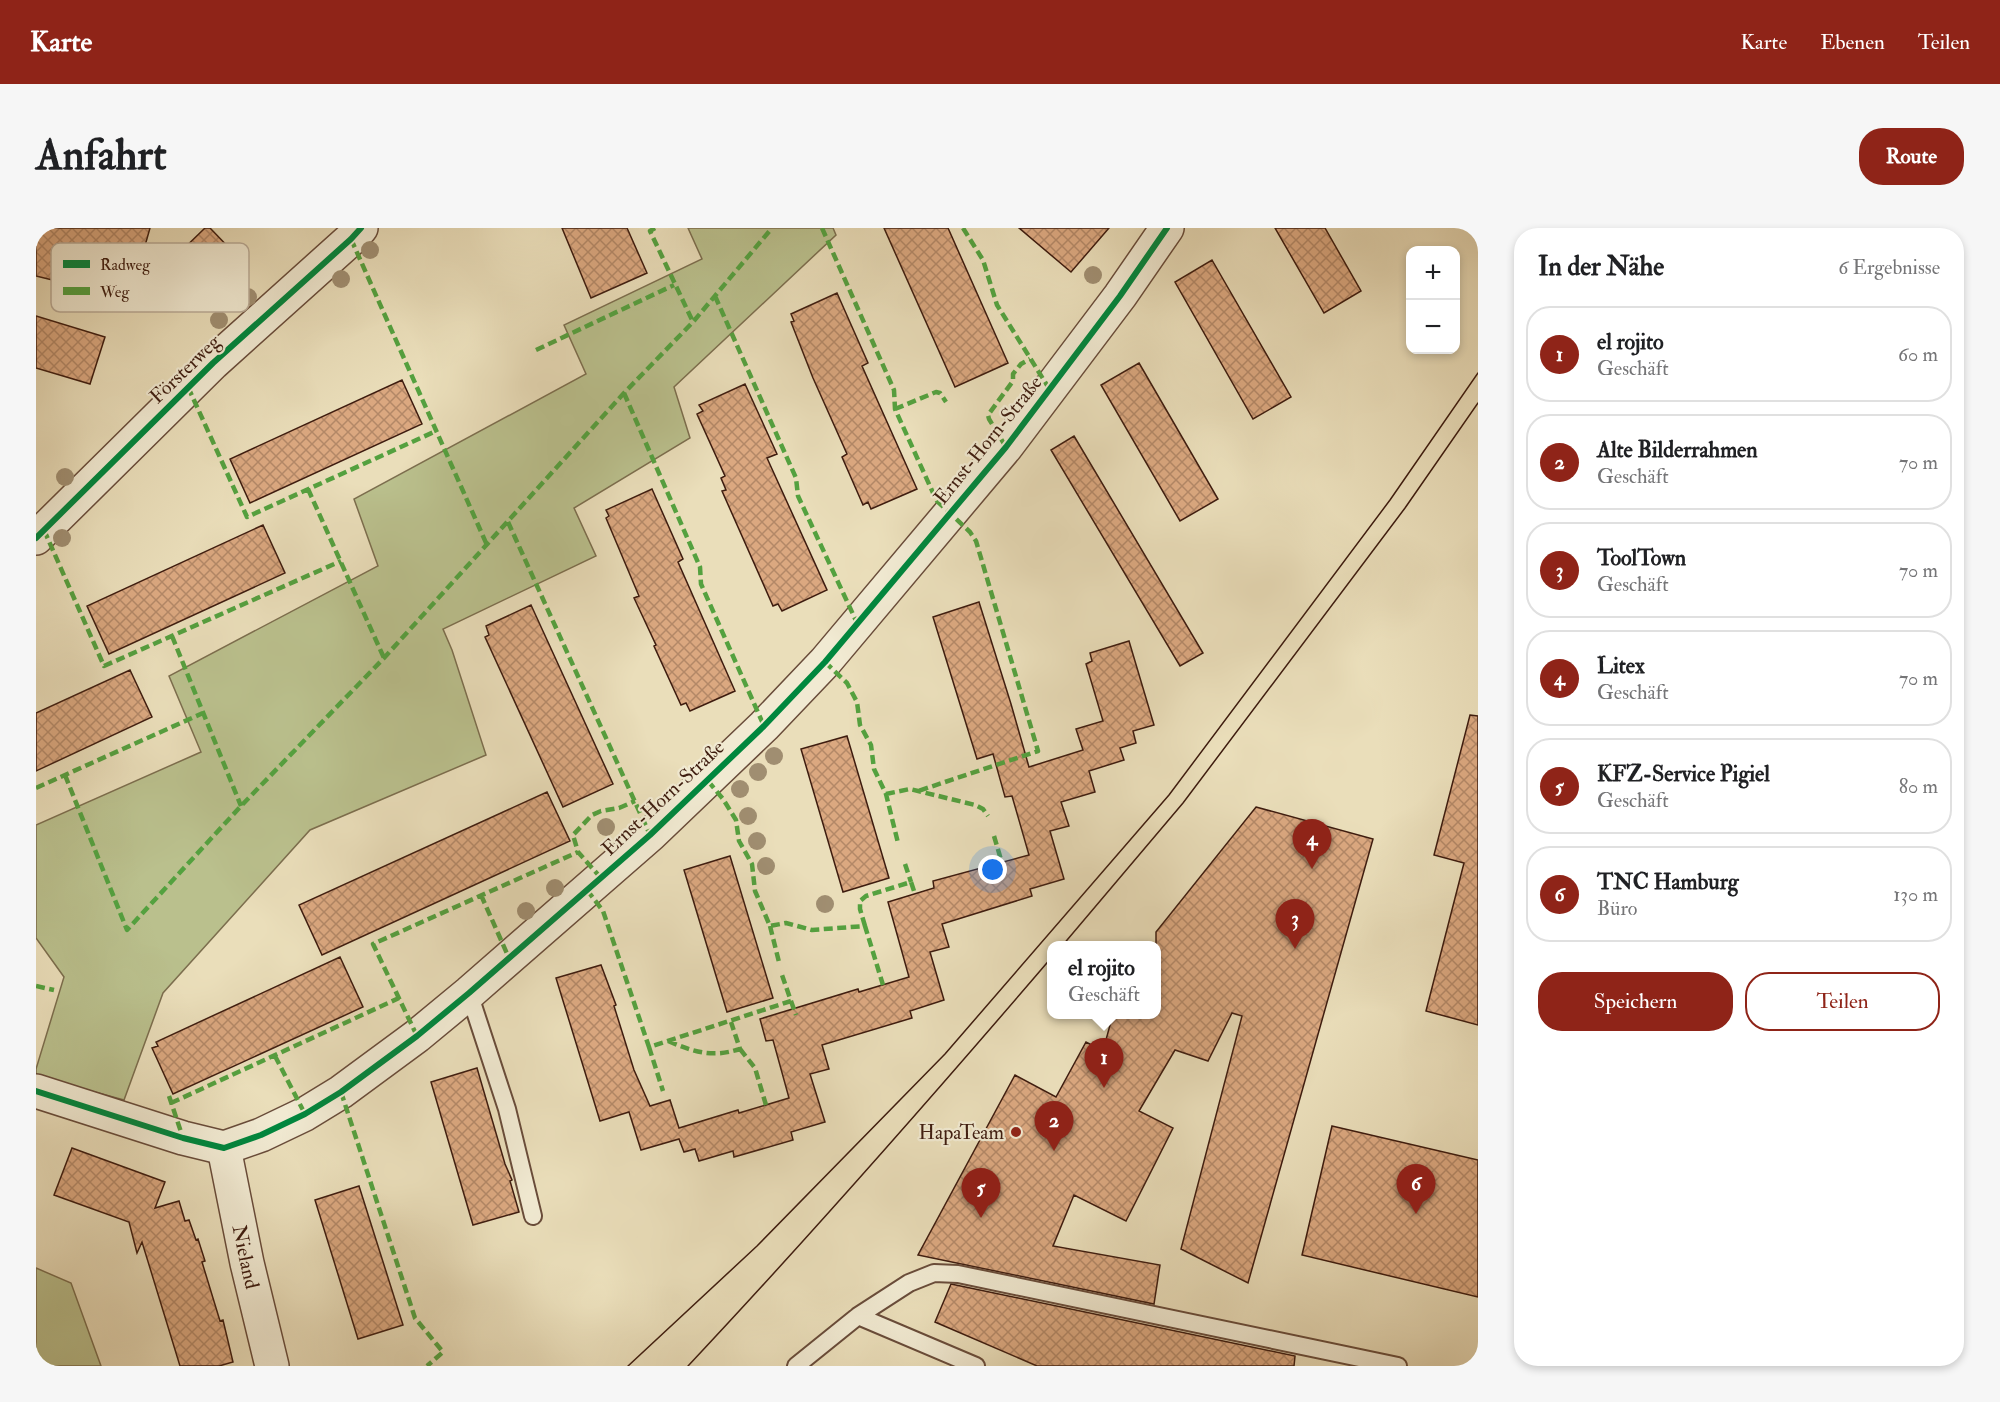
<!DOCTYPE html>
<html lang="de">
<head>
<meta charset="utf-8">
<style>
	body { margin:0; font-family:"IM FELL Double Pica",serif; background:#f6f6f6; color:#202124 }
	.controls { position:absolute; right:18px; top:18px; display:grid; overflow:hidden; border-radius:12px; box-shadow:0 3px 9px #0003 }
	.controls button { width:54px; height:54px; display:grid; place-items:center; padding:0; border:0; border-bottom:2px solid #e0e0e0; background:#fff; color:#202124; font:30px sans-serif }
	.you { position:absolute; left:957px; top:642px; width:21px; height:21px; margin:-15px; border:4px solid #fff; border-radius:50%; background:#1a73e8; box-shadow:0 0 0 9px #1a73e833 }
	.badge { display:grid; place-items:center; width:39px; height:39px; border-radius:50%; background:#8f2418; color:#fff; font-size:20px; font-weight:700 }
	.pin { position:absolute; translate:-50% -50px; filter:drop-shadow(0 2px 3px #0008) }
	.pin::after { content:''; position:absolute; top:32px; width:21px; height:18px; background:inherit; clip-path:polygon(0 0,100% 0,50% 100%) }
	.popup { position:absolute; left:1011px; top:713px; width:114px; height:78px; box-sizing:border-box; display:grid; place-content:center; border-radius:12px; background:#fff; filter:drop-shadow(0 2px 4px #0005); font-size:20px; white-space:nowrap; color:#757577 }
	.popup b { font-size:22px; color:#202124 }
	.popup::after { content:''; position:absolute; left:50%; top:100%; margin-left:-12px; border:12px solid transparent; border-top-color:#fff }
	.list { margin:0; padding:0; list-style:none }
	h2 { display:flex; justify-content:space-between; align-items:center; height:78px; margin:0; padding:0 24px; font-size:26px }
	h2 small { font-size:20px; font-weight:400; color:#757577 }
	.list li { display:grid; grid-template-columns:39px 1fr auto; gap:18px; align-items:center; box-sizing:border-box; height:96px; margin:0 12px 12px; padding:0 12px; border:2px solid #e0e0e0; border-radius:24px }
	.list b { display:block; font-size:22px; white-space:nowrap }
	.list p { margin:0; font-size:20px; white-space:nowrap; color:#757577 }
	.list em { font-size:20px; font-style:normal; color:#757577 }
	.actions { display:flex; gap:12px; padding:18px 24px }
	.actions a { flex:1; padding:14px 0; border:2px solid #8f2418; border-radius:24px; text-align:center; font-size:21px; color:#8f2418 }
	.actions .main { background:#8f2418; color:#fff }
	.map { position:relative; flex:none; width:1442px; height:1138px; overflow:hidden; border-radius:24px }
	header { display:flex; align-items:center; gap:36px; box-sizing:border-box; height:84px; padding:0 30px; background:#8f2418; color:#fff }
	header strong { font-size:28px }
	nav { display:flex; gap:33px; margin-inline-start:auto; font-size:21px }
	.intro { display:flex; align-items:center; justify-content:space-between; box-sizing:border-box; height:144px; padding:0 36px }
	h1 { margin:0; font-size:42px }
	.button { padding:15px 27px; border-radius:24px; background:#8f2418; color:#fff; font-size:21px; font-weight:700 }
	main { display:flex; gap:36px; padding:0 36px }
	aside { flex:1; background:#fff; border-radius:24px; box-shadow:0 3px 9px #0003 }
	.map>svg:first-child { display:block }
	.green { fill:#bac08d; stroke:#7c6e4e; stroke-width:1.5 }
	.building { fill:url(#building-cross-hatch); stroke:#3e1c0f; stroke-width:1.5 }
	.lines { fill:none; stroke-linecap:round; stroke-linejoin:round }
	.lane-casing { stroke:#694c3a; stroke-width:20 }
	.street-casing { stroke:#694c3a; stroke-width:36 }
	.lane { stroke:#f1ead2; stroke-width:16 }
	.street { stroke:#f1ead2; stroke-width:33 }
	.tram { stroke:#3e1c0f; stroke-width:1.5 }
	.quiet { stroke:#54a13f; stroke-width:4.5; stroke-dasharray:9 4.5; stroke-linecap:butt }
	.cycleway-casing { stroke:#f1ead2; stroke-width:10 }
	.cycleway { stroke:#00873e; stroke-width:6 }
	.tree { fill:#a08e71 }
	.poi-dot { fill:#8f2418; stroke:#f1ead2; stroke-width:2 }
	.labels { text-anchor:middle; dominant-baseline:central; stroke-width:4.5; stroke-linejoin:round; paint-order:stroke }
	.street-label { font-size:20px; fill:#3e1c0f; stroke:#f1ead2 }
	.poi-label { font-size:20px; fill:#3e1c0f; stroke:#f1ead2; text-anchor:end }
	.key { fill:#f1ead2; stroke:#bbac98; stroke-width:1.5 }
	.key-label { font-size:16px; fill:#3e1c0f }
</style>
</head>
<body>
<header>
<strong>Karte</strong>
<nav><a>Karte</a><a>Ebenen</a><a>Teilen</a></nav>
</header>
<div class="intro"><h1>Anfahrt</h1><a class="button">Route</a></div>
<main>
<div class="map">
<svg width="1442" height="1138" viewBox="0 0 1442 1138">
	<defs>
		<pattern id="building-cross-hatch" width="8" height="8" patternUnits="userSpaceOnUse" patternTransform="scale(1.5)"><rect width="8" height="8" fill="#dba880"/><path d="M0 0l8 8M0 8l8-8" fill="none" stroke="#b38867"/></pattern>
	</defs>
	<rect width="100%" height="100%" fill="#eadeba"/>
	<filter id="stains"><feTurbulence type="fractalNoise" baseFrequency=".00333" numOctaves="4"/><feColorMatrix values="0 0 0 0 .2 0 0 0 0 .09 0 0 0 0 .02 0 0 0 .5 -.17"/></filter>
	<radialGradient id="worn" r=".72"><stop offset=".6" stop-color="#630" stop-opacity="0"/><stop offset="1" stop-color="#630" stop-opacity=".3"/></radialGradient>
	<!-- green -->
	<path class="green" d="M652 0H797L800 7 638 159 654 210 538 280 560 328 407 401 416 422 450 527 274 602 127 765 88 872 0 848V841L28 749 0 710V597L165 524 133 448 342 338 318 271 550 146 528 97 666 31Z
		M0 1040 35 1055 65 1138H0Z"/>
	<!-- building -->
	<path class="building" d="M0 0H114L94 71 0 48Z
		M169 0H174L198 25 163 59 136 32Z
		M526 0H591L611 45 555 70Z
		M848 0H912L972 135 919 159Z
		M983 0H1073L1035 44Z
		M1239 0H1289L1325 63 1288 85Z
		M1176 32 1255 169 1217 191 1139 54Z
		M801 65 832 135 826 138 881 261 835 281 832 274 827 277 806 229 811 226 777 150 755 94 758 93 755 86Z
		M0 88 69 109 54 156 0 140Z
		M1103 135 1182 271 1144 293 1065 157Z
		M366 152 386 196 214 275 194 231Z
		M709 156 741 226 731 230 791 362 746 383 742 376 737 378 686 263 690 262 685 250 689 248 661 186 667 183 663 177Z
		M1038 208 1167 425 1144 438 1015 222Z
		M616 261 647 331 642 334 699 463 654 483 650 475 645 477 618 418 620 417 598 370 603 368 570 290 573 288 570 282Z
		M227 297 249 345 73 426 51 378Z
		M943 374 975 476 993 539 1047 522 1040 501 1067 493 1050 436 1056 433 1054 425 1093 413 1118 497 1097 503 1100 515 1084 520 1088 532 1053 543 1059 564 1025 574 1033 598 1014 603 1028 651 994 661 996 668 906 696 913 719 894 724 908 772 874 783 876 790 786 817 793 841 774 846 789 894 755 904 757 912 698 929 697 923 663 933 659 921 648 924 643 911 605 922 593 884 564 893 520 750 565 737 580 777 578 778 598 842 614 878 634 872 643 900 702 882 703 885 753 870 737 812 730 813 724 791 822 761 823 764 873 749 852 674 898 660 897 653 993 627 976 568 969 569 957 526 941 531 897 389Z
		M495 377 577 556 527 579 449 409 453 407 450 398Z
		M94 442 116 489 0 543V485Z
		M1434 487 1442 488V797L1390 783 1428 635 1398 627Z
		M811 508 853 650 807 664 765 521Z
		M511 564 534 613 286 727 263 677Z
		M1220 579 1337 611 1212 1055 1145 1021 1206 788 1196 785 1172 833 1139 822 1103 883 1137 900 1090 993 1038 967 1017 1018 1124 1037 1118 1076 882 1027 979 847 1020 869 1050 814 1067 823 1077 786H1120V704Z
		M694 628 737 770 691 784 648 642Z
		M304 729 327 779 137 866 116 820 122 818 120 814Z
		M441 840 469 936 476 952 474 953 483 984 437 997 395 854Z
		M1296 898 1442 932V1069L1266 1027Z
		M36 920 129 954 119 980 143 973 149 993 153 992 160 1012 162 1011 169 1033 166 1034 184 1093 187 1092 197 1134 183 1138H144L106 1014 101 1025 93 994 18 967Z
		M323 958 367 1097 322 1111 279 972Z
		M915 1056 1259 1128 1258 1138H1001L899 1094Z"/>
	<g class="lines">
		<!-- lane casing -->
		<g class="lane-casing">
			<path id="lane" d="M433 765 471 881 497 988
				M822 1088 940 1138
				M760 1138 822 1088 873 1055 898 1045 922 1046 1362 1138"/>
		</g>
		<!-- street casing -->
		<g class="street-casing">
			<g id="street">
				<path d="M0 310 177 135 315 11 325 0"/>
				<path d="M0 863 147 910 188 920 225 907 269 886 305 864 381 808 433 765 614 607 728 498 789 434 970 219 1084 68 1131 0"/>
				<path id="s1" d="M188 920 211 1035 236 1138"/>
			</g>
		</g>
		<!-- lane -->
		<use href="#lane" class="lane"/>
		<!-- street -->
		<use href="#street" class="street"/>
		<!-- tram -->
		<path class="tram" d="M1026 718 1147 575 1369 280 1442 175
			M592 1138 721 1018 909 826 1133 567 1354 272 1442 145
			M652 1138C777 1005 897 868 1016 729"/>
		<!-- quiet -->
		<path class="quiet" d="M619 0 614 3 657 94
			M786 0 858 162 859 181 898 267 901 273 934 304 940 313 1002 523 882 563
			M927 0 947 32 961 77 1014 162
			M315 11 451 317
			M679 68 760 250 762 268 822 397
			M500 122 638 57
			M152 159 211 289 400 203
			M588 165 664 339 665 356 728 498
			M859 181 900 164 904 165 910 174
			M970 219 953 191 952 187 977 153V146L985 136 994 131
			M272 261 348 430
			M472 294 614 607
			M8 302 68 438 305 333
			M136 408 205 578
			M789 434 811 455 821 474 824 497 835 517 838 541 850 566 862 615
			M29 547 91 702 205 578 348 430 588 165 657 94 736 0
			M672 553 687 571 700 592 703 613 716 636 719 663 734 698 750 695 776 702 829 698 847 757
			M0 560 167 485
			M850 566 874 561 939 577 947 581 952 588
			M958 608 966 635
			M869 636 875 654
			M565 650 542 624 537 607 556 587 565 583 583 580 599 573
			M551 662 567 683 613 819 755 773 746 747
			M445 667 473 730
			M734 698 743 734
			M829 698 824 681V673L830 668 875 654 879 666
			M0 758 18 762
			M755 773 760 787
			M381 808 337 716 542 624
			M632 813C658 824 676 830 704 821L695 794
			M613 819 627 863
			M704 821 719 840 730 877
			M239 828 269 886
			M305 864 379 1090 407 1124 391 1138
			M133 868 147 910
			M135 875 363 770"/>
		<!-- cycleway casing -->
		<g class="cycleway-casing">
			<path id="cycleway" d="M0 310 177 135 315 11 325 0
				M0 863 147 910 188 920 225 907 269 886 305 864 381 808 433 765 614 607 728 498 789 434 970 219 1084 68 1131 0"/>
		</g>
		<!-- cycleway -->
		<use href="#cycleway" class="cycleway"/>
	</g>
	<!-- trees -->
	<g class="tree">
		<circle cx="334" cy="22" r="9"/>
		<circle cx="1057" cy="47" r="9"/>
		<circle cx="305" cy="51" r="9"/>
		<circle cx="212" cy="69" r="9"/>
		<circle cx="183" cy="92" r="9"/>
		<circle cx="29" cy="249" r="9"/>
		<circle cx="26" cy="310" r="9"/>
		<circle cx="738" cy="528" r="9"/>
		<circle cx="722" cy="544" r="9"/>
		<circle cx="704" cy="561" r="9"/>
		<circle cx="712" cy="588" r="9"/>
		<circle cx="570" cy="599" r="9"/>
		<circle cx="721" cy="613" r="9"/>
		<circle cx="730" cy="638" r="9"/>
		<circle cx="519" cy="660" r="9"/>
		<circle cx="789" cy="676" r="9"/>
		<circle cx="490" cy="683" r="9"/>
	</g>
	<!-- markers -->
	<circle class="poi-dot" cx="980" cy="904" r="6"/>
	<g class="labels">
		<!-- street labels -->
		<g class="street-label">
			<text transform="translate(149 141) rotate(-44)">Försterweg</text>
			<text transform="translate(952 212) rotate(-51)">Ernst-Horn-Straße</text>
			<text transform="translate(627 570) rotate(-43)">Ernst-Horn-Straße</text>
			<text stroke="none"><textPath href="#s1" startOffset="111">Nieland</textPath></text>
		</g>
		<!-- poi labels -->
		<g class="poi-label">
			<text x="968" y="904">HapaTeam</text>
		</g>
	</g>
	<!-- legend -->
	<rect x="15" y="15" width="198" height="69" rx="9" class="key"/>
	<rect x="27" y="32" width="27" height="8" fill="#00873e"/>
	<rect x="27" y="59" width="27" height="8" fill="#54a13f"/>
	<g class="key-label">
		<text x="64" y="42">Radweg</text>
		<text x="64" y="69">Weg</text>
	</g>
	<rect width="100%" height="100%" filter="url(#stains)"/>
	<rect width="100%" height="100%" fill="url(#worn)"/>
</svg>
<div class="controls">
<button>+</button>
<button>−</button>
</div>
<div class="you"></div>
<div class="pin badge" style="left:1068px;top:860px">1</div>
<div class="popup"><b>el rojito</b>Geschäft</div>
<div class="pin badge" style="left:1018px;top:923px">2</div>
<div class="pin badge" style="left:1259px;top:721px">3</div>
<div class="pin badge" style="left:1276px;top:641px">4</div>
<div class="pin badge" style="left:945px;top:990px">5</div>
<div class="pin badge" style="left:1380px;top:986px">6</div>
</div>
<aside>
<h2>In der Nähe<small>6 Ergebnisse</small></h2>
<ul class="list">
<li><span class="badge">1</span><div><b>el rojito</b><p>Geschäft</p></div><em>60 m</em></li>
<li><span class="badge">2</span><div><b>Alte Bilderrahmen</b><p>Geschäft</p></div><em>70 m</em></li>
<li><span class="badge">3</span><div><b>ToolTown</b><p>Geschäft</p></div><em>70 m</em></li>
<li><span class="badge">4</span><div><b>Litex</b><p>Geschäft</p></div><em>70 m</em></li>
<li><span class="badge">5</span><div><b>KFZ-Service Pigiel</b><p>Geschäft</p></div><em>80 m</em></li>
<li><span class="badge">6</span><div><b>TNC Hamburg</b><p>Büro</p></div><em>130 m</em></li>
</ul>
<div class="actions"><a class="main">Speichern</a><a>Teilen</a></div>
</aside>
</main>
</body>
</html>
